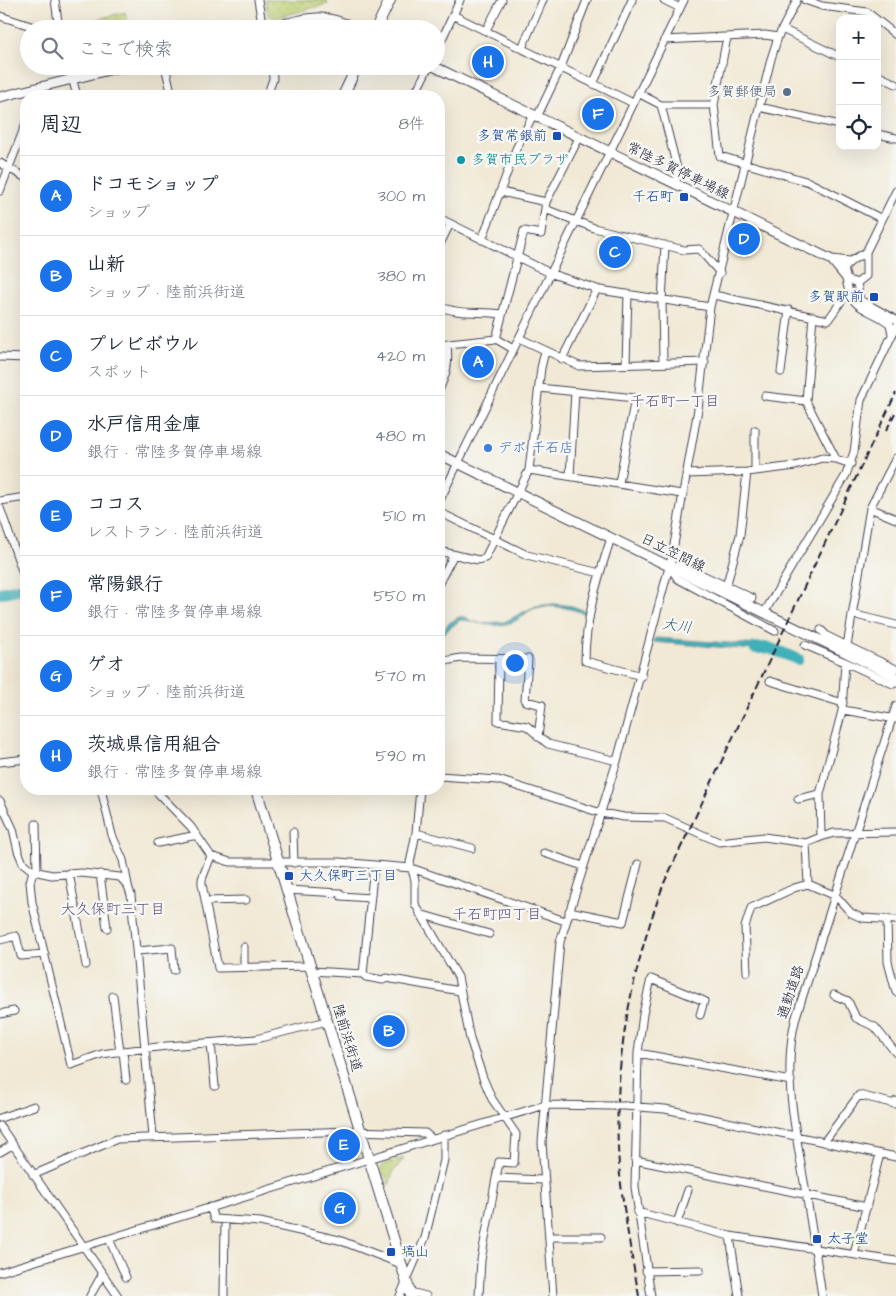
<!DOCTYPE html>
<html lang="ja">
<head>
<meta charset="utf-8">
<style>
	body { margin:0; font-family:"Architects Daughter","Klee One",sans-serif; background:#f2f2f3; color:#1f2937 }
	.controls { position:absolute; right:15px; top:15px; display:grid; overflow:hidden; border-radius:10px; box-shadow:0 5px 20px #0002 }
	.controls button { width:45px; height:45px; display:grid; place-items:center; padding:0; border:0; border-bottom:1px solid #e0e1e3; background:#fff; color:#1f2937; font:25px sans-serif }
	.you { position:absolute; left:514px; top:662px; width:18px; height:18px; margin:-12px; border:4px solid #fff; border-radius:50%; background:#1a73e8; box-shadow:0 0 0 8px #1a73e833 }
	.badge { display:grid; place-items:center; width:32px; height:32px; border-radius:50%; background:#1a73e8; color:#fff; font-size:16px; font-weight:700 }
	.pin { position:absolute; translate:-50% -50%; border:2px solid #fff; box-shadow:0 1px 5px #0006 }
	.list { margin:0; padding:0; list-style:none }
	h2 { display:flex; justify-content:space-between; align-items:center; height:65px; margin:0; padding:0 20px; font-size:21px }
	h2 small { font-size:16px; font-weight:400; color:#747a83 }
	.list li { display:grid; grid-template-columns:32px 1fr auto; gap:15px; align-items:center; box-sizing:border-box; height:80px; padding:0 20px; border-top:1px solid #e0e1e3 }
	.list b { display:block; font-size:19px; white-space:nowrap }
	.list p { margin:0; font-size:16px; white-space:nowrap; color:#747a83 }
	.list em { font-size:16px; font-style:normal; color:#747a83 }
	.icon { flex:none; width:28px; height:28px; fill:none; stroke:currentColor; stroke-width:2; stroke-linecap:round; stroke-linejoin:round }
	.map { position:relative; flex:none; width:896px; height:1296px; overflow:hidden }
	.search { position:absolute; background:#fff; box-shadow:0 5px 20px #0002; left:20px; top:20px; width:425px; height:55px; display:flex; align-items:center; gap:12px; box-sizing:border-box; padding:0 18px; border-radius:28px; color:#747a83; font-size:19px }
	.panel { position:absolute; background:#fff; box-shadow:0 5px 20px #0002; left:20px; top:90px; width:425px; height:705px; border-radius:20px }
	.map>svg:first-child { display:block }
	.grass { fill:url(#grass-tufts); stroke:#707856 }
	.park { fill:url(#park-dots); stroke:#707856 }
	.water { fill:#40b0b9; stroke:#31697a }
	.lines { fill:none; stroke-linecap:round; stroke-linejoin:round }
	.river { stroke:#40b0b9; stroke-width:12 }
	.minor-casing { stroke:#414052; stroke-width:9 }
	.major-casing { stroke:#414052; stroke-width:11 }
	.highway-casing { stroke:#414052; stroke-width:12 }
	.minor { stroke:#fff; stroke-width:7 }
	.major { stroke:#fff; stroke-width:9 }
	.highway { stroke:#fff; stroke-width:10 }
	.rail { stroke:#22223b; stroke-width:2; stroke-dasharray:8 4; stroke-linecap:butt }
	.minor-bridge-casing { stroke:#414052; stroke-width:9; stroke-linecap:butt }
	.minor-bridge { stroke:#fff; stroke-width:7 }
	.service-dot { fill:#5c6f8a; stroke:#f6f6f2; stroke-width:2 }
	.transit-dot { fill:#1a4fb4; stroke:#f6f6f2; stroke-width:2 }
	.culture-dot { fill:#0f9aa8; stroke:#f6f6f2; stroke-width:2 }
	.shop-dot { fill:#3f7fe0; stroke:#f6f6f2; stroke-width:2 }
	.labels { text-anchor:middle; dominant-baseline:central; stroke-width:5; stroke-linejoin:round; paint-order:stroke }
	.service-label { font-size:14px; fill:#4e5e75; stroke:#f6f6f2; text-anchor:end }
	.transit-label { font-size:14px; fill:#164399; stroke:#f6f6f2; text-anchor:end }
	.culture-label { font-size:14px; fill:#0d838f; stroke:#f6f6f2; text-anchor:start }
	.street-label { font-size:14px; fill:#22223b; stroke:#f6f6f2 }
	.shop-label { font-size:14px; fill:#366cbe; stroke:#f6f6f2; text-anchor:start }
	.neighbourhood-label { font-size:15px; fill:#64537b; stroke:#f6f6f2 }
	.water-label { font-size:15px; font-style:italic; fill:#2e5b6d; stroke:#f6f6f2 }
</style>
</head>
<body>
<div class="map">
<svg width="896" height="1296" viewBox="0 0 896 1296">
	<defs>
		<pattern id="grass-tufts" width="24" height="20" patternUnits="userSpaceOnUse" patternTransform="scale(1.25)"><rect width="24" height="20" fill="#bdcf72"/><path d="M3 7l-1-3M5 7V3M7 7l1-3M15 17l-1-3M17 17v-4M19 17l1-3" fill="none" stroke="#a2b164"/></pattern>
		<pattern id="park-dots" width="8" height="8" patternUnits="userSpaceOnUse" patternTransform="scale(1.25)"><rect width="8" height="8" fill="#bdcf72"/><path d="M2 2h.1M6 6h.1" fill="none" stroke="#a2b164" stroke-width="1.8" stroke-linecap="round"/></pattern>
	</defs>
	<rect width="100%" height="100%" fill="#f6f6f2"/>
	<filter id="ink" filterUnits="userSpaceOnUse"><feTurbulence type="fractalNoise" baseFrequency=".02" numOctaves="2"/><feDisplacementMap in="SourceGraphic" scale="10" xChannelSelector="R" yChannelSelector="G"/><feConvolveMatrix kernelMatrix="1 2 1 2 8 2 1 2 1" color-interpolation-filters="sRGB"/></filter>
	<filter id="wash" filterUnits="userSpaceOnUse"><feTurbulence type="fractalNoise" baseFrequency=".0096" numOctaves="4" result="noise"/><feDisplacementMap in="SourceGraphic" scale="20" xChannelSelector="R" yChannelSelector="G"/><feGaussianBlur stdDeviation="1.12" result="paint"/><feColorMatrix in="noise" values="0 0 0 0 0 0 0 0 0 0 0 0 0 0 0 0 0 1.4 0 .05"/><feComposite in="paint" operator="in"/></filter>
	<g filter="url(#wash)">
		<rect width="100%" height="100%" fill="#f1e9d5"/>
		<!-- grass -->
		<path class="grass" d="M404 1158 393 1172 389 1185 385 1174 382 1175 386 1187 384 1188 378 1171 382 1165Z"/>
		<!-- park -->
		<path class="park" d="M265 0H326L328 4 275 18 268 15Z
			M125 12 130 29 64 28Z"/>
		<!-- water -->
		<path class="water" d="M554 604 572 606 588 612V615C572 608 550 603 533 609 523 613 519 622 506 624 486 628 475 620 460 620L439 637 448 624 459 617H465L473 622 479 623 504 622 536 606Z
			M655 638 773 646 770 651 653 642Z"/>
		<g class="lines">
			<!-- river -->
			<path class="river" d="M0 593 26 587
				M755 648H769L798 659"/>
		</g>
	</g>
	<g filter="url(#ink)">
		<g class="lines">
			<!-- minor casing -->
			<g class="minor-casing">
				<path id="minor" d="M55 0 59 29
					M258 0 263 29
					M664 0 680 8
					M805 0 822 6 867 12 896 35
					M453 15 633 103
					M0 16 40 29
					M782 29 840 57
					M486 30 502 0
					M727 37 714 105 720 156 809 182 882 219
					M664 40 765 35 778 37
					M522 48 543 0
					M436 52 460 0
					M69 66 77 96
					M165 66 172 96
					M877 75 896 84
					M593 84 632 0
					M638 93 661 105 677 168 678 175 675 184
					M39 96 40 88
					M267 96 273 79 272 66
					M414 96 429 66
					M661 105H714
					M759 107 840 125
					M537 117 561 67 587 0
					M877 134 896 138
					M0 163 26 178
					M0 191 26 123
					M546 202 579 138
					M545 209 594 228 684 250 699 249 720 273
					M439 218 552 274 600 290 710 307
					M482 240 516 149 533 115
					M439 246 450 224
					M866 252 849 262 845 268C844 274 846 278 847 284 852 312 871 308 890 324L892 334
					M846 279 857 283 866 276V252L896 191
					M857 283 860 300 896 320
					M714 295 828 320 848 292
					M439 306C457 315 481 311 501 314
					M519 338 579 366 705 362
					M496 339 524 231 541 234 546 202 501 192
					M439 345 496 339 513 349
					M0 357 26 358
					M562 359 597 289
					M663 362 662 301 665 245
					M626 364 628 294
					M781 372 789 310
					M539 388 635 398 619 483
					M439 390C447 373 449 363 447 345
					M765 396 806 401 836 459
					M806 401 813 316
					M896 458 870 508 847 646 896 669
					M529 470 682 494
					M755 471V430
					M686 474 747 472 795 466 822 458 836 459 851 464
					M570 476 575 392
					M0 501 26 497
					M439 502 684 0
					M0 508 26 582
					M870 508 896 519
					M439 512 527 555 600 573
					M611 538C598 578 585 619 585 661L642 676
					M439 551 478 560 485 558 529 470 541 368 545 351
					M670 567 678 579 775 631
					M670 567 681 565 752 598
					M439 583 453 556
					M726 587 740 535 747 472
					M764 613 846 475 854 452 861 400 896 327
					M852 614 896 625
					M821 630 827 636 847 646
					M805 645 845 662
					M499 660 498 721 527 726 548 744 617 761
					M439 662 461 658 528 659 525 701 542 705 538 737
					M770 681 843 703
					M843 710 896 719
					M0 762 26 759
					M439 776 498 780 601 813 624 817 665 818 719 842 764 837 806 843 821 837 820 794 798 799
					M101 789 112 835 123 860 128 885
					M154 789 191 827 211 856 230 862H339L411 868 565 921
					M420 789 416 833 410 863 415 880V904L458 977 470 1039 483 1078 492 1099 516 1134 514 1163 499 1162 481 1260 479 1296
					M820 794 842 711 845 662 893 684 896 683
					M0 801 13 829 18 851 23 863 33 871 52 875 81 873 120 877 128 886 131 895 153 1136
					M36 824 37 872
					M293 832 294 863
					M416 833 472 848
					M821 837 834 833 896 832
					M158 843 197 835
					M806 843 808 884
					M544 853 583 866
					M211 856 202 879V884L218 968 310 966
					M33 871 30 882 32 902 71 1065 102 1054 123 1051 167 1046 256 1039 327 1021
					M69 873 86 965
					M100 874 107 928
					M287 890 340 893 341 896 370 898
					M205 901 246 900
					M569 911 623 922 638 864
					M420 914 489 934
					M887 919 888 962 896 992
					M0 940 16 936 21 956 45 954
					M137 951 172 948 174 970
					M244 967V947
					M311 971 363 974 374 865
					M747 972 745 927 751 908 794 888 808 884 836 896 851 913 862 918 896 920
					M363 974 366 977 383 980 386 978 460 991
					M834 995 848 1001 856 1018 875 1027 896 1053
					M113 996 120 1052
					M0 1014 14 1011
					M700 1015 704 1001 651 979 643 1014 638 1053 791 1081
					M211 1043 215 1086
					M123 1051 126 1080
					M638 1053 635 1187 651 1296
					M625 1106 665 1109 896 1157
					M0 1118 34 1106
					M0 1126 118 1296
					M824 1142 859 1095 895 1104 896 1101
					M0 1152 12 1145
					M635 1160 867 1207
					M33 1175 117 1139 352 1131 425 1133 432 1139
					M496 1178 544 1180
					M210 1207 214 1219 260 1222 339 1240 401 1264
					M637 1212 730 1236 896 1261
					M677 1223 688 1190
					M730 1236 739 1296
					M549 1237H601
					M109 1239 126 1277
					M854 1254 880 1154
					M646 1271 700 1270
					M0 1272 545 1105 613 1106
					M410 1292 426 1296
					M90 1296 102 1275
					M224 1296 225 1220
					M400 1296 425 1238 444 1160V1135
					M553 1296 542 1142 560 942 617 761 672 556 698 409 710 307 771 59 778 37 797 0
					M822 1296C817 1262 812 1228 806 1194 797 1136 781 1074 796 1017L896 706"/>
			</g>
			<!-- major casing -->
			<g class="major-casing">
				<path id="major" d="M266 29C304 19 319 10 357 29
					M433 66 832 260 849 262
					M0 97 125 66
					M832 260 845 276
					M439 454 896 677"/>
			</g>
			<!-- highway casing -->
			<g class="highway-casing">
				<path id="highway" d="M376 29 390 0
					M343 96 357 66
					M256 789 411 1296"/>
			</g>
			<!-- minor -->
			<use href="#minor" class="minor"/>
			<!-- major -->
			<use href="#major" class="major"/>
			<!-- highway -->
			<use href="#highway" class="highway"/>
			<!-- rail -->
			<path class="rail" d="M886 431 896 411
				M639 1296C631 1253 623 1209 619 1165 612 1068 630 974 664 883L896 393"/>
			<!-- minor-bridge casing -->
			<g class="minor-bridge-casing">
				<path id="minor-bridge" d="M613 1106H625"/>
			</g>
			<!-- minor-bridge -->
			<use href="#minor-bridge" class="minor-bridge"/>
		</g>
	</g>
	<!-- markers -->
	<circle class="service-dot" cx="787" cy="92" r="5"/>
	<g class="transit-dot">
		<rect x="552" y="131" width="10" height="10" rx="2.5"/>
		<rect x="679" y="192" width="10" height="10" rx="2.5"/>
		<rect x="869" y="292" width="10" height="10" rx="2.5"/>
		<rect x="284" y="871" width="10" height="10" rx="2.5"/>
		<rect x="812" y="1234" width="10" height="10" rx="2.5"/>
		<rect x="386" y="1247" width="10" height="10" rx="2.5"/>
	</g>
	<circle class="culture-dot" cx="461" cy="160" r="5"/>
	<circle class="shop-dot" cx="488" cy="448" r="5"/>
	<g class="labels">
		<!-- service labels -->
		<g class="service-label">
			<text x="777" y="92">多賀郵便局</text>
		</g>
		<!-- transit labels -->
		<g class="transit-label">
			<text x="547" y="136">多賀常銀前</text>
			<text x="674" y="197">千石町</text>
			<text x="864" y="297">多賀駅前</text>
			<text x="299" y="876" text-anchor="start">大久保町三丁目</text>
			<text x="827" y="1239" text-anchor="start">太子堂</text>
			<text x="401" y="1252" text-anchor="start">塙山</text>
		</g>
		<!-- culture labels -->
		<g class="culture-label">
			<text x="471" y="160">多賀市民プラザ</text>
		</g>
		<!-- street labels -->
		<g class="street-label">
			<text transform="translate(678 171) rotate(26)">常陸多賀停車場線</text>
			<text transform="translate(673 553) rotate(26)">日立笠間線</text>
			<text transform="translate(791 992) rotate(-72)">通勤道路</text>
			<text transform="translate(347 1038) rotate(73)">陸前浜街道</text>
		</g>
		<!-- shop labels -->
		<g class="shop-label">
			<text x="498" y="448">デポ 千石店</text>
		</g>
		<!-- neighbourhood labels -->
		<g class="neighbourhood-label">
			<text x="675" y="401">千石町一丁目</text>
			<text x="113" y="909">大久保町三丁目</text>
			<text x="497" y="914">千石町四丁目</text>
		</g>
		<!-- water labels -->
		<g class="water-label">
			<text transform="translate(677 626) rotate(8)">大川</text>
		</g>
	</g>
</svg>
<div class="controls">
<button>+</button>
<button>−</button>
<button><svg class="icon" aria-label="locate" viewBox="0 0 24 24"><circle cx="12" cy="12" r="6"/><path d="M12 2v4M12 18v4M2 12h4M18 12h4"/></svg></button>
</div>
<div class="you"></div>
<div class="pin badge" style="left:478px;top:362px">A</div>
<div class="pin badge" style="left:389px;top:1031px">B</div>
<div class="pin badge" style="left:615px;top:252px">C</div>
<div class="pin badge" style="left:744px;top:239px">D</div>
<div class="pin badge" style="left:344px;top:1145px">E</div>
<div class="pin badge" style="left:598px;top:114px">F</div>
<div class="pin badge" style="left:340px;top:1208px">G</div>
<div class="pin badge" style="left:488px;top:62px">H</div>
<div class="search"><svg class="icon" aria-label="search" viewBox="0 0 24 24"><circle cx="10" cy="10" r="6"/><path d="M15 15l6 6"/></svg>ここで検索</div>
<section class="panel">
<h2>周辺<small>8件</small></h2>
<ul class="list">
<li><span class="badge">A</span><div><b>ドコモショップ</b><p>ショップ</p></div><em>300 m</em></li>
<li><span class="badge">B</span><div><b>山新</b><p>ショップ · 陸前浜街道</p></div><em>380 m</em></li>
<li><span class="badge">C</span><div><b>プレビボウル</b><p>スポット</p></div><em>420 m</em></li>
<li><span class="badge">D</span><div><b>水戸信用金庫</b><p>銀行 · 常陸多賀停車場線</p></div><em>480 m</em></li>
<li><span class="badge">E</span><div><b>ココス</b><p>レストラン · 陸前浜街道</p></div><em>510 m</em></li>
<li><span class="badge">F</span><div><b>常陽銀行</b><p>銀行 · 常陸多賀停車場線</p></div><em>550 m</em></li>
<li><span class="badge">G</span><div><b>ゲオ</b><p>ショップ · 陸前浜街道</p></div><em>570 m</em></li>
<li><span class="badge">H</span><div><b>茨城県信用組合</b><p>銀行 · 常陸多賀停車場線</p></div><em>590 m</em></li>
</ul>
</section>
</div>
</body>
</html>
